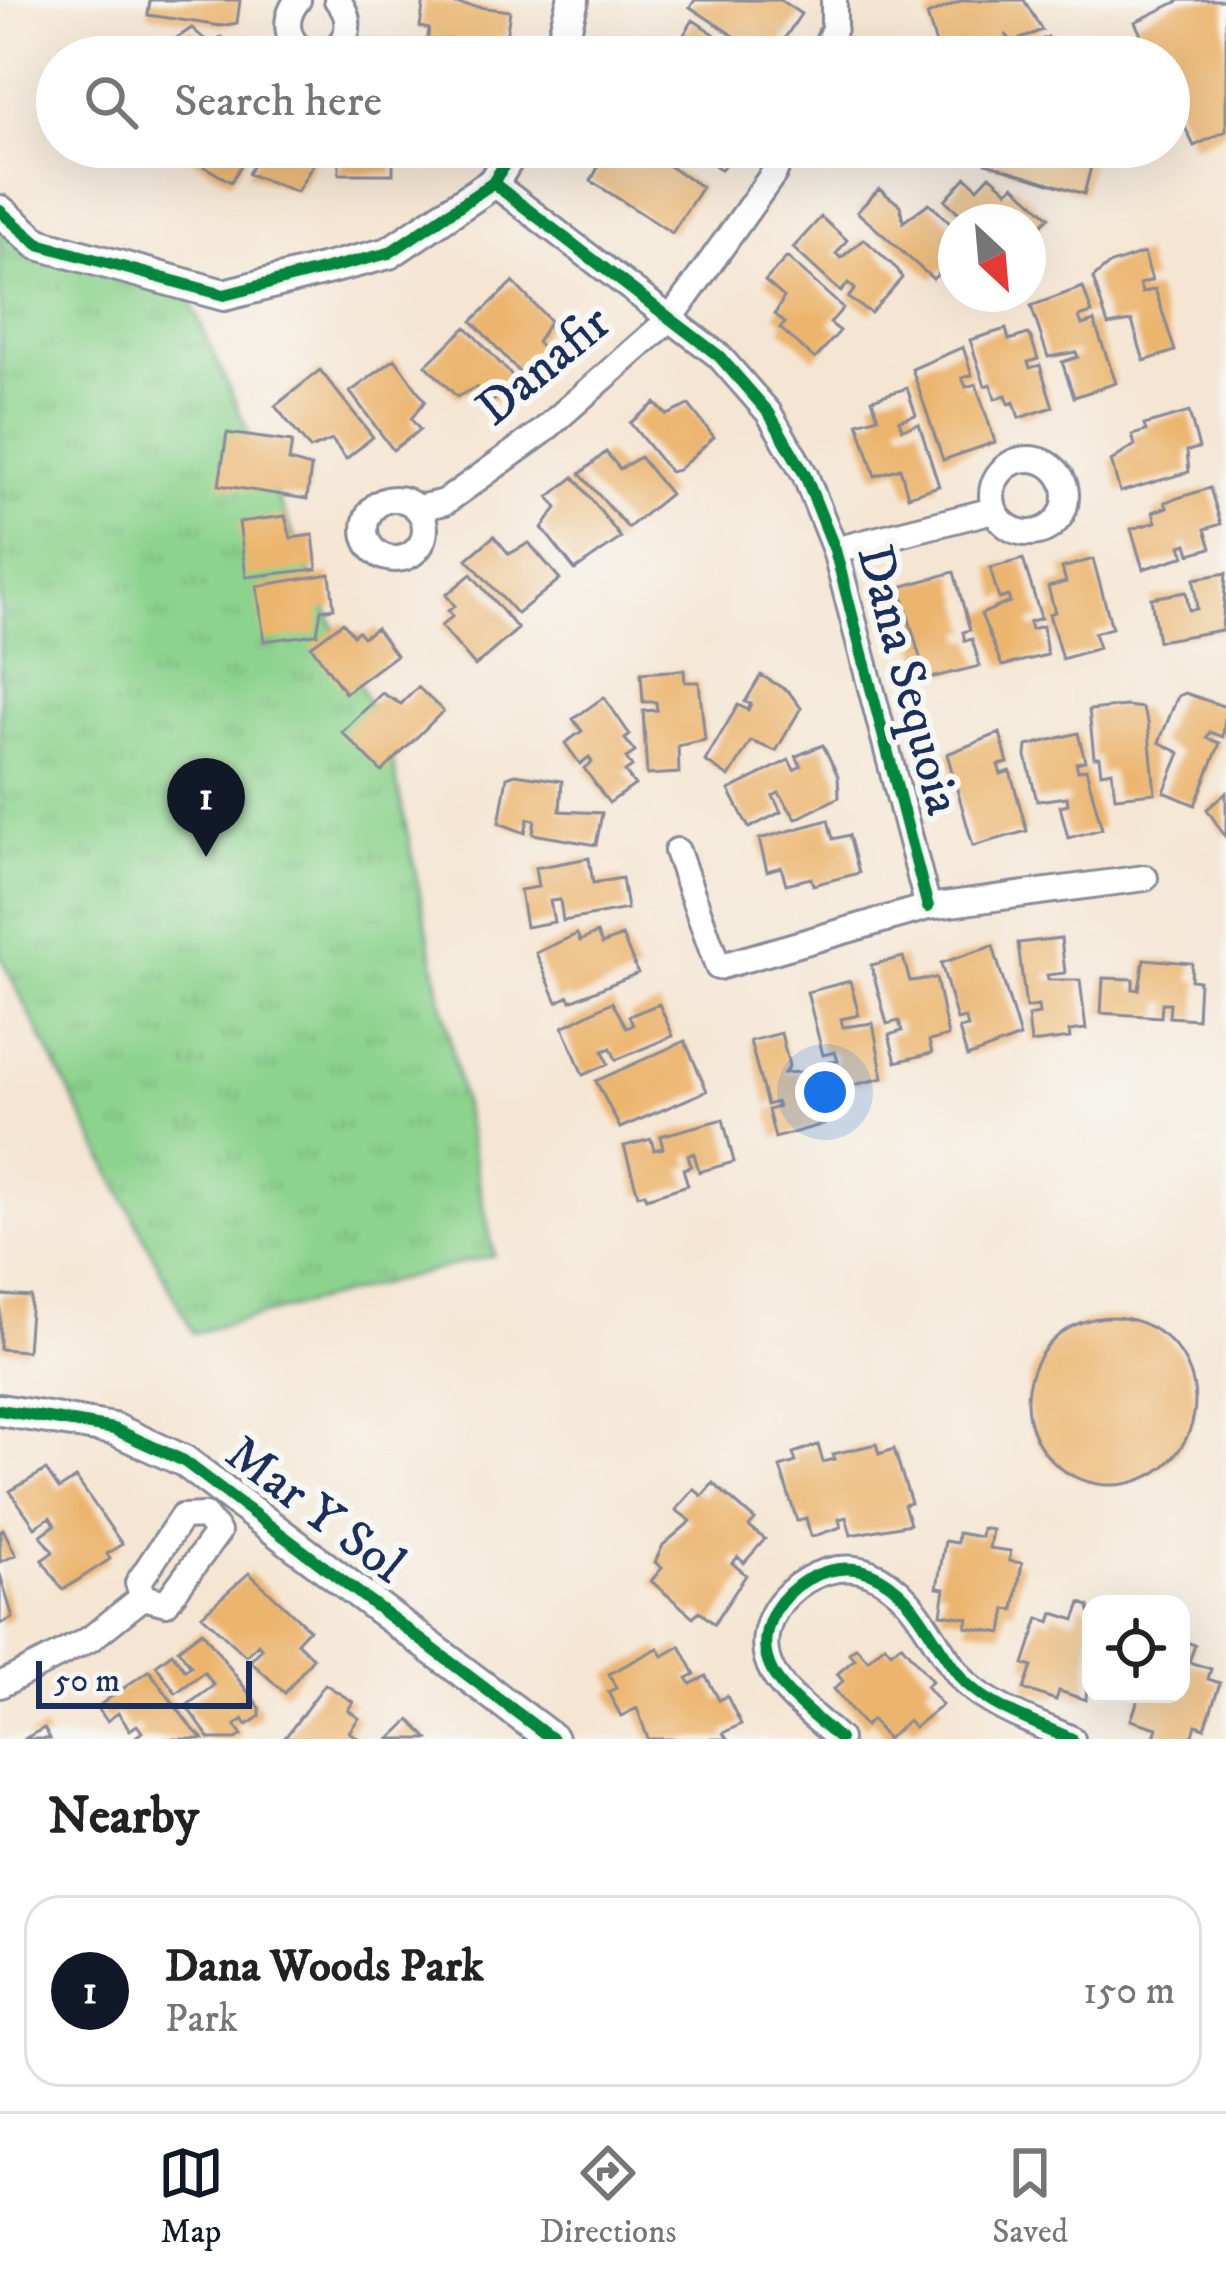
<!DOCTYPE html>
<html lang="en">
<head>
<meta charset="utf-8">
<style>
	body { margin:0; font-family:"IM FELL DW Pica",serif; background:#f2f2f2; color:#222 }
	.controls { position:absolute; right:36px; bottom:36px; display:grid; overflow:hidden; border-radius:24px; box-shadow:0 12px 48px #0002 }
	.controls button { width:108px; height:108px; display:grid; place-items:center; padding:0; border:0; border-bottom:3px solid #e0e0e0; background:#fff; color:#222; font:60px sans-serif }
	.compass { position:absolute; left:938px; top:204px; width:108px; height:108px; border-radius:50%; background:#fff; box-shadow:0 12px 48px #0002; rotate:154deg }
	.scale { position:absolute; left:36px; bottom:30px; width:216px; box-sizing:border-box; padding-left:12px; border:6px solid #1b2f5e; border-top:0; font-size:33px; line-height:42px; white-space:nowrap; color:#1b2f5e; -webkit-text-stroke:9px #f6f6f2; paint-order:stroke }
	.you { position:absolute; left:825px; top:1092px; width:42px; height:42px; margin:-30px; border:9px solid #fff; border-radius:50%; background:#1a73e8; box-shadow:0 0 0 18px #1a73e833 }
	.badge { display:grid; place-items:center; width:78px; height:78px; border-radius:50%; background:#111827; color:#fff; font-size:39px; font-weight:700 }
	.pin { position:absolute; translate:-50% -99px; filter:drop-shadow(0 3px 6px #0008) }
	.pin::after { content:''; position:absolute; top:63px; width:42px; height:36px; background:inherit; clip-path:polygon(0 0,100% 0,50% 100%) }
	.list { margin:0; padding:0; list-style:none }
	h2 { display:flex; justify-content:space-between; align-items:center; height:156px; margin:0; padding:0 48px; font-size:51px }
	h2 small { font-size:39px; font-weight:400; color:#767676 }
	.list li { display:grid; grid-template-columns:78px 1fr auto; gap:36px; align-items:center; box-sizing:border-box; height:192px; margin:0 24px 24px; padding:0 24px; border:3px solid #e0e0e0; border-radius:36px }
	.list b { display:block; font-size:45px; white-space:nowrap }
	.list p { margin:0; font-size:39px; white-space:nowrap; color:#767676 }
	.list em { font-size:39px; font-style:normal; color:#767676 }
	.icon { flex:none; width:66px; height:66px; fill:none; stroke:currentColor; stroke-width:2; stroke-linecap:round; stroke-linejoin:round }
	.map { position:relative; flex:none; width:1226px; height:1739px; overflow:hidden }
	.search { position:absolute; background:#fff; box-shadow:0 12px 48px #0002; left:36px; right:36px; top:36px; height:132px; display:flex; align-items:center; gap:30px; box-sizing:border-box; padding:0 42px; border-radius:66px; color:#767676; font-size:45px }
	.sheet { height:372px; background:#fff }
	nav { display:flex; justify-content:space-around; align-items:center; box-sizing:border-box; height:168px; border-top:3px solid #e0e0e0; background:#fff; font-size:33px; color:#767676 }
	nav a { display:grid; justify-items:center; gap:6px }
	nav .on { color:#111827 }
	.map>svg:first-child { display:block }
	.park { fill:url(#park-tufts); stroke:#548176; stroke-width:3 }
	.building { fill:#ecb56e }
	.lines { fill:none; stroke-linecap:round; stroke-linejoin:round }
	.service-casing { stroke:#888a98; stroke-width:18 }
	.minor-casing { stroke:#888a98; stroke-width:30 }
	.tertiary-casing { stroke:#888a98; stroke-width:36 }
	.service { stroke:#fff; stroke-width:12 }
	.minor { stroke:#fff; stroke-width:24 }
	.tertiary { stroke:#fff; stroke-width:30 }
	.cycleway-casing { stroke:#f6f6f2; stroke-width:20 }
	.cycleway { stroke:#00873e; stroke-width:12 }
	.labels { text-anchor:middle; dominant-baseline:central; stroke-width:12; stroke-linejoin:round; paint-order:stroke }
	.street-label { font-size:51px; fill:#1b2f5e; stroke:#f6f6f2 }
</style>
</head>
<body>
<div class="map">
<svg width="1226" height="1739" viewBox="0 0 1226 1739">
	<defs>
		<pattern id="park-tufts" width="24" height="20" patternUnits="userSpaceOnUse" patternTransform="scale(3)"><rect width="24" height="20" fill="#8cd38d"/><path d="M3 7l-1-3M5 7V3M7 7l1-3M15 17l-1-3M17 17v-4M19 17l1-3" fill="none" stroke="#78b57c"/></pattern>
	</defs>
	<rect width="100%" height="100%" fill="#f6f6f2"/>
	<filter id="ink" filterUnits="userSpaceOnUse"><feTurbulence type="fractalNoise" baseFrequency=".00833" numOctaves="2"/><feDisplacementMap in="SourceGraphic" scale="24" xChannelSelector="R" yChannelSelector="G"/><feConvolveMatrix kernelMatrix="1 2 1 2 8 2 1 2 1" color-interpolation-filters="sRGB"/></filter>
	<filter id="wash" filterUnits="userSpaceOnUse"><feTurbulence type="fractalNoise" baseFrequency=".004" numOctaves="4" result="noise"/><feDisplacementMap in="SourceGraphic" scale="48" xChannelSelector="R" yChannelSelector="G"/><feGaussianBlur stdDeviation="2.7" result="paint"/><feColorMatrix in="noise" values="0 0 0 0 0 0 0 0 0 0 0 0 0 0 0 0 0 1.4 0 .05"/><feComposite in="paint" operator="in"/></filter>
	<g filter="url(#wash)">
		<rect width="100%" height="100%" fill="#f5e6d3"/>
		<!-- park -->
		<path class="park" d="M0 230 183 284 392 758 494 1255 193 1333 0 956Z"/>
		<g id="blocks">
			<!-- building -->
			<path class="building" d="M150 0H240L237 23 221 26 148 15Z
				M424 0 510 11 506 38 498 37 495 57 426 52 429 29 420 27Z
				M695 0H780L801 14 772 57H766L690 7Z
				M963 0H1024L1042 30 1013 42 1005 34 1009 43 973 57H940L927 15Z
				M1181 0H1226V131L1194 146 1169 94V57H1151L1135 22Z
				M693 20 714 34 707 44 716 50 723 39 747 57H670Z
				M192 28 210 44 221 37 236 57H148Z
				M1048 37 1056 57H1008L1006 53Z
				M186 147H252L231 182 182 154Z
				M263 147H323L297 192 248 174Z
				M339 147H393V174H339Z
				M608 147H639L702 187 672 233 591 181Z
				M693 147H736L721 170Z
				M991 147 1033 151 1034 147H1096L1084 194 986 163Z
				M990 175 1008 191 1014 185 1049 217 1028 239V222H969L945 200 966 177 978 188Z
				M879 189 900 205 903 222 929 203 956 229V256L933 279 857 212Z
				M821 217 847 240 836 254 841 258 864 239 898 270 902 278 871 313 848 298 855 289 848 283 841 292 793 248Z
				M1144 253 1152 280 1140 284 1142 293 1155 289 1175 351 1144 361 1132 321 1108 325 1093 278 1108 265Z
				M787 257 843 308 830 323 840 331 815 359 780 328 785 323 775 314 784 297 765 281Z
				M513 282 550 321 537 342 547 352 522 375 472 321Z
				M1083 287 1092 313 1079 317 1082 325 1094 321 1116 383 1074 397 1062 362 1078 357 1076 352 1048 357 1031 306Z
				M466 327 516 380 491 403 476 387 457 397 426 365Z
				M1006 329 1009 340 1028 334 1031 338 1038 359 1028 362 1030 368 1040 365 1053 407 1019 418 1014 402 1009 404 1006 395 995 399 991 384 985 386 970 340Z
				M963 347 972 375 962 378 966 387 976 384 995 442 943 460 912 369Z
				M395 359 425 401 411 419 420 430 393 450 350 392Z
				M320 370 373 437 346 459 332 440 310 449 275 406Z
				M907 388 916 415 899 420 902 429 919 424 939 486 908 496 900 468 875 476 858 423 878 417 872 399Z
				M655 403 667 415 689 405 714 437 678 470 670 472 630 423Z
				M1189 412 1199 448 1187 451 1189 472 1120 492 1111 461 1135 445 1132 435 1146 431 1144 425Z
				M227 433 292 442 289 461 311 467 307 499 219 485Z
				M606 452 620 469 640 457 670 494 628 528 580 474Z
				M574 477 621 538 575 570 542 528 557 508 549 497Z
				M1210 488 1221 524 1205 529 1211 548 1190 554 1187 544 1181 546 1185 556 1143 569 1131 529 1156 522 1153 512 1167 507 1165 502Z
				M285 516 291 538 313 535 317 569 246 577 239 522Z
				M494 536 509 554 529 543 560 579 517 614 467 559Z
				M1023 559 1041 618 1029 622 1031 629 1043 626 1047 655 1002 666 981 614 1010 602 1008 596 999 599 990 568Z
				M1093 559 1112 628 1094 633 1099 648 1062 659 1049 614 1055 612 1048 587 1066 582 1062 568Z
				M954 572 970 630 963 632 965 641 972 639 980 666 926 679 900 587Z
				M1226 573 1222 630 1158 641 1151 598 1186 592 1189 610 1197 609 1194 579Z
				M330 574 334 608 321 610 317 634 264 641 257 586Z
				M471 574 518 629 475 666 441 626 453 616 448 611 455 606 446 595Z
				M343 622 353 635 358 631 363 637 376 628 396 655 345 693 311 646Z
				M684 670 685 682H699L705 740 678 746 679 773 647 775 643 711 657 710 656 702H643L641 673Z
				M761 675 789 692 801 708 776 751 751 741 729 777 705 761 738 705 748 710 751 704 745 702Z
				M418 687 443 711 382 772 342 732 382 693 401 704Z
				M1185 693 1226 707 1223 737 1210 732 1207 738 1220 743 1195 805 1164 792 1180 753 1159 742 1178 696Z
				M604 697 630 735 625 739 635 752 626 758 632 767 625 772 635 785 609 803 584 768 592 762 589 757 580 764 565 743 582 731 573 719Z
				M1126 706 1142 708 1148 722 1155 793 1115 797 1112 771 1101 773 1099 757H1094L1089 710Z
				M1000 733 1008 763 998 765 1001 774 1010 771 1027 831 973 846 947 754Z
				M1078 733 1085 761 1076 763 1078 771 1086 769 1102 829 1068 838 1060 806 1068 804 1067 797 1037 801 1026 756 1027 746Z
				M823 745 838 776 839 797 796 819 779 793 773 796 781 812 749 828 729 790 789 760 794 770 801 766 796 756Z
				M515 774 562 781 560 811 602 813 596 845 533 834 535 820 528 819 525 833 499 823 507 777Z
				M1226 793V838L1207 809Z
				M828 820 833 839 849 835 859 873 813 885 811 878 786 884 781 867 767 871 759 839Z
				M589 858 593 883 622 878 627 909 563 921 560 900 550 901 554 922 526 927 520 890 538 887 535 868Z
				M597 933 602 944 622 936 638 973 571 1001 569 996 557 1002 536 953 577 934 580 941Z
				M1061 938 1065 973 1047 975 1048 980H1080L1086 1029 1069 1031 1070 1038 1031 1043 1028 1016 1039 1014 1038 1006 1026 1008 1018 943Z
				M993 946 1020 1037 967 1057 959 1029 968 1027 965 1018 957 1020 941 963Z
				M903 957 910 981 936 978 948 1036 929 1041 932 1053 896 1062 889 1035 902 1031 899 1021 887 1024 871 965Z
				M1144 959 1192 963 1191 980 1199 981 1197 1019 1169 1017 1170 1003H1162L1161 1017 1101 1013 1103 978 1133 979V989L1139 990Z
				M850 981 859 1015 841 1019 843 1027 873 1023 883 1078 832 1090 825 1063 838 1061 835 1052 823 1055 807 992Z
				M612 1002 627 1028 633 1025 629 1016 659 1004 673 1036 616 1060 611 1048 603 1051 608 1064 583 1075 563 1027Z
				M781 1033 789 1066 784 1073 817 1071 827 1117 824 1124 775 1138 768 1110 778 1107 776 1102 767 1105 750 1041Z
				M685 1041 707 1091 620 1128 596 1081Z
				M723 1119 734 1162 699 1172 694 1153 688 1155 691 1166 683 1169 688 1185 646 1198 645 1193 638 1195 624 1146 651 1139 654 1150 663 1148 660 1136Z
				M0 1295 31 1297 27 1351 0 1349Z
				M1027 1401a84 84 0 1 1 168 0a84 84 0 1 1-168 0Z
				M876 1444 879 1454 894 1449 911 1503 904 1505 910 1524 851 1535 846 1517 839 1519 841 1527 811 1537 806 1518 797 1521 780 1467 796 1462 793 1453 818 1445 823 1462 835 1459 833 1454Z
				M46 1470 59 1489 76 1478 122 1544 107 1554 110 1559 63 1590 42 1560 53 1552 41 1535 55 1525 50 1517 35 1527 10 1491Z
				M713 1483 755 1520 749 1527 765 1539 744 1563 738 1557 732 1563 746 1575 714 1624 699 1611 693 1617 651 1581 662 1568 655 1562 663 1545 691 1521 676 1510 694 1489 702 1496Z
				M982 1528 992 1530 989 1548 1011 1551 1009 1561 1022 1563 1014 1610 1006 1609 1002 1633 966 1627 968 1618 941 1614 945 1589 937 1588 945 1541 957 1543 958 1533 981 1537Z
				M3 1529 16 1555 0 1562V1531Z
				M249 1573 309 1629 297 1642 313 1658 285 1693 250 1661 262 1649 258 1644 246 1656 202 1615Z
				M0 1574 13 1618 0 1624Z
				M1081 1603 1089 1606 1091 1616 1086 1700 1059 1691 1056 1700 1024 1689 1032 1667 1024 1664 1039 1618 1050 1622 1053 1613 1075 1620Z
				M202 1631 260 1708V1716L247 1725 243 1719 235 1725 242 1735 236 1739H210L186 1706 214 1685 204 1672 176 1693 156 1665 172 1653 185 1670 191 1666 178 1649Z
				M1186 1642 1195 1645 1189 1662 1211 1669 1208 1679 1220 1683 1205 1728 1196 1725 1192 1739H1159L1154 1737 1157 1728 1131 1720 1140 1694H1181V1650Z
				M901 1644 932 1681 926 1686 942 1705 914 1728 908 1721 887 1739 872 1720 865 1726 834 1689 843 1681 837 1674 855 1659 849 1653 856 1647 868 1660 885 1645 891 1652Z
				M680 1646 695 1674 687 1678 691 1684 706 1676 719 1700 727 1696 741 1724 723 1733 727 1739H648L637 1708 621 1716 608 1692 616 1688 609 1674 658 1648 663 1656Z
				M149 1670 190 1726 203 1739H133L142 1732 137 1725 130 1730 118 1713 107 1721 97 1707Z
				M325 1684 353 1702 348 1710 359 1718 349 1732 359 1739H284Z
				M410 1720 428 1739H390Z
				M44 1728 50 1739H24Z"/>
		</g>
	</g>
	<g filter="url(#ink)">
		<use href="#blocks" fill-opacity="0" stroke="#888a98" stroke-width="3"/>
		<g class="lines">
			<!-- service casing -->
			<g class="service-casing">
				<path id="service" d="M888 147H912"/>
			</g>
			<!-- minor casing -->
			<g class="minor-casing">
				<path id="minor" d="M298 0C280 22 287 48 316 55 347 50 357 23 337 0
					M822 57 834 28V0
					M493 183 719 356 769 413 805 475 835 550 928 907
					M992 496a37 37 0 1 1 74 0a37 37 0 1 1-74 0Z
					M365 529a30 30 0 1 1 60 0a30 30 0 1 1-60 0Z
					M418 508 445 502 542 432 671 318 774 173 784 147
					M835 550 994 510
					M677 851 718 967 928 907 1145 878
					M143 1597 166 1603 218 1532 205 1516
					M143 1597 138 1583 182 1517 205 1516
					M0 1685 90 1639 143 1597
					M839 1739C819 1720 787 1697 773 1673 741 1616 815 1551 870 1573 919 1593 932 1647 966 1683 993 1709 1039 1724 1072 1739"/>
			</g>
			<!-- tertiary casing -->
			<g class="tertiary-casing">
				<path id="tertiary" d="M558 57 573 0
					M0 211 38 244 224 295 389 253 493 183 515 147
					M0 1410 114 1429 184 1461 552 1739"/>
			</g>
			<!-- service -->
			<use href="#service" class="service"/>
			<!-- minor -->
			<use href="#minor" class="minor"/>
			<!-- tertiary -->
			<use href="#tertiary" class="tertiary"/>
			<!-- cycleway casing -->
			<g class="cycleway-casing">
				<path id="cycleway" d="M493 183 719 356 769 413 805 475 835 550 928 907
					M0 211 38 244 224 295 389 253 493 183 515 147
					M0 1410 114 1429 184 1461 552 1739
					M839 1739C819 1720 787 1697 773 1673 741 1616 815 1551 870 1573 919 1593 932 1647 966 1683 993 1709 1039 1724 1072 1739"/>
			</g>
			<!-- cycleway -->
			<use href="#cycleway" class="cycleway"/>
		</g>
	</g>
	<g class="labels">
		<!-- street labels -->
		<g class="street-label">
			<text transform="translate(544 366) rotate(-40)">Danafir</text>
			<text transform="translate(908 680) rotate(75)">Dana Sequoia</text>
			<text transform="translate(315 1510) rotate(37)">Mar Y Sol</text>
		</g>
	</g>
</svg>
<div class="controls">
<button><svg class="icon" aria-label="locate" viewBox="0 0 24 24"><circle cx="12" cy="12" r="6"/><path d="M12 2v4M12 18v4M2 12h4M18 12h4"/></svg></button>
</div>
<svg class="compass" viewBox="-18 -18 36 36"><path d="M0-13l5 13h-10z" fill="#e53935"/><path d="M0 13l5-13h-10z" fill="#767676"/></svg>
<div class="scale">50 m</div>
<div class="you"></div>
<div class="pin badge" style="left:206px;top:857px">1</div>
<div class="search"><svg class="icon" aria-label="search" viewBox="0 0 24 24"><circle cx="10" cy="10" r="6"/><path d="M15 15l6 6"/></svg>Search here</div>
</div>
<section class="sheet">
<h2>Nearby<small></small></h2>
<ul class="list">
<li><span class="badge">1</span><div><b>Dana Woods Park</b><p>Park</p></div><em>150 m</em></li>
</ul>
</section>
<nav>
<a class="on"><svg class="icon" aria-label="map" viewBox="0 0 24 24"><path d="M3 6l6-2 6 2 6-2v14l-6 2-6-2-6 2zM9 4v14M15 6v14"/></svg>Map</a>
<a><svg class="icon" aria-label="directions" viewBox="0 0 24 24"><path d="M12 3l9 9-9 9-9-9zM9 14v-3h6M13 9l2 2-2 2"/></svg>Directions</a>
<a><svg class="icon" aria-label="saved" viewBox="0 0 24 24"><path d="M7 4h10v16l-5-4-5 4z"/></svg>Saved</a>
</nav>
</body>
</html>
